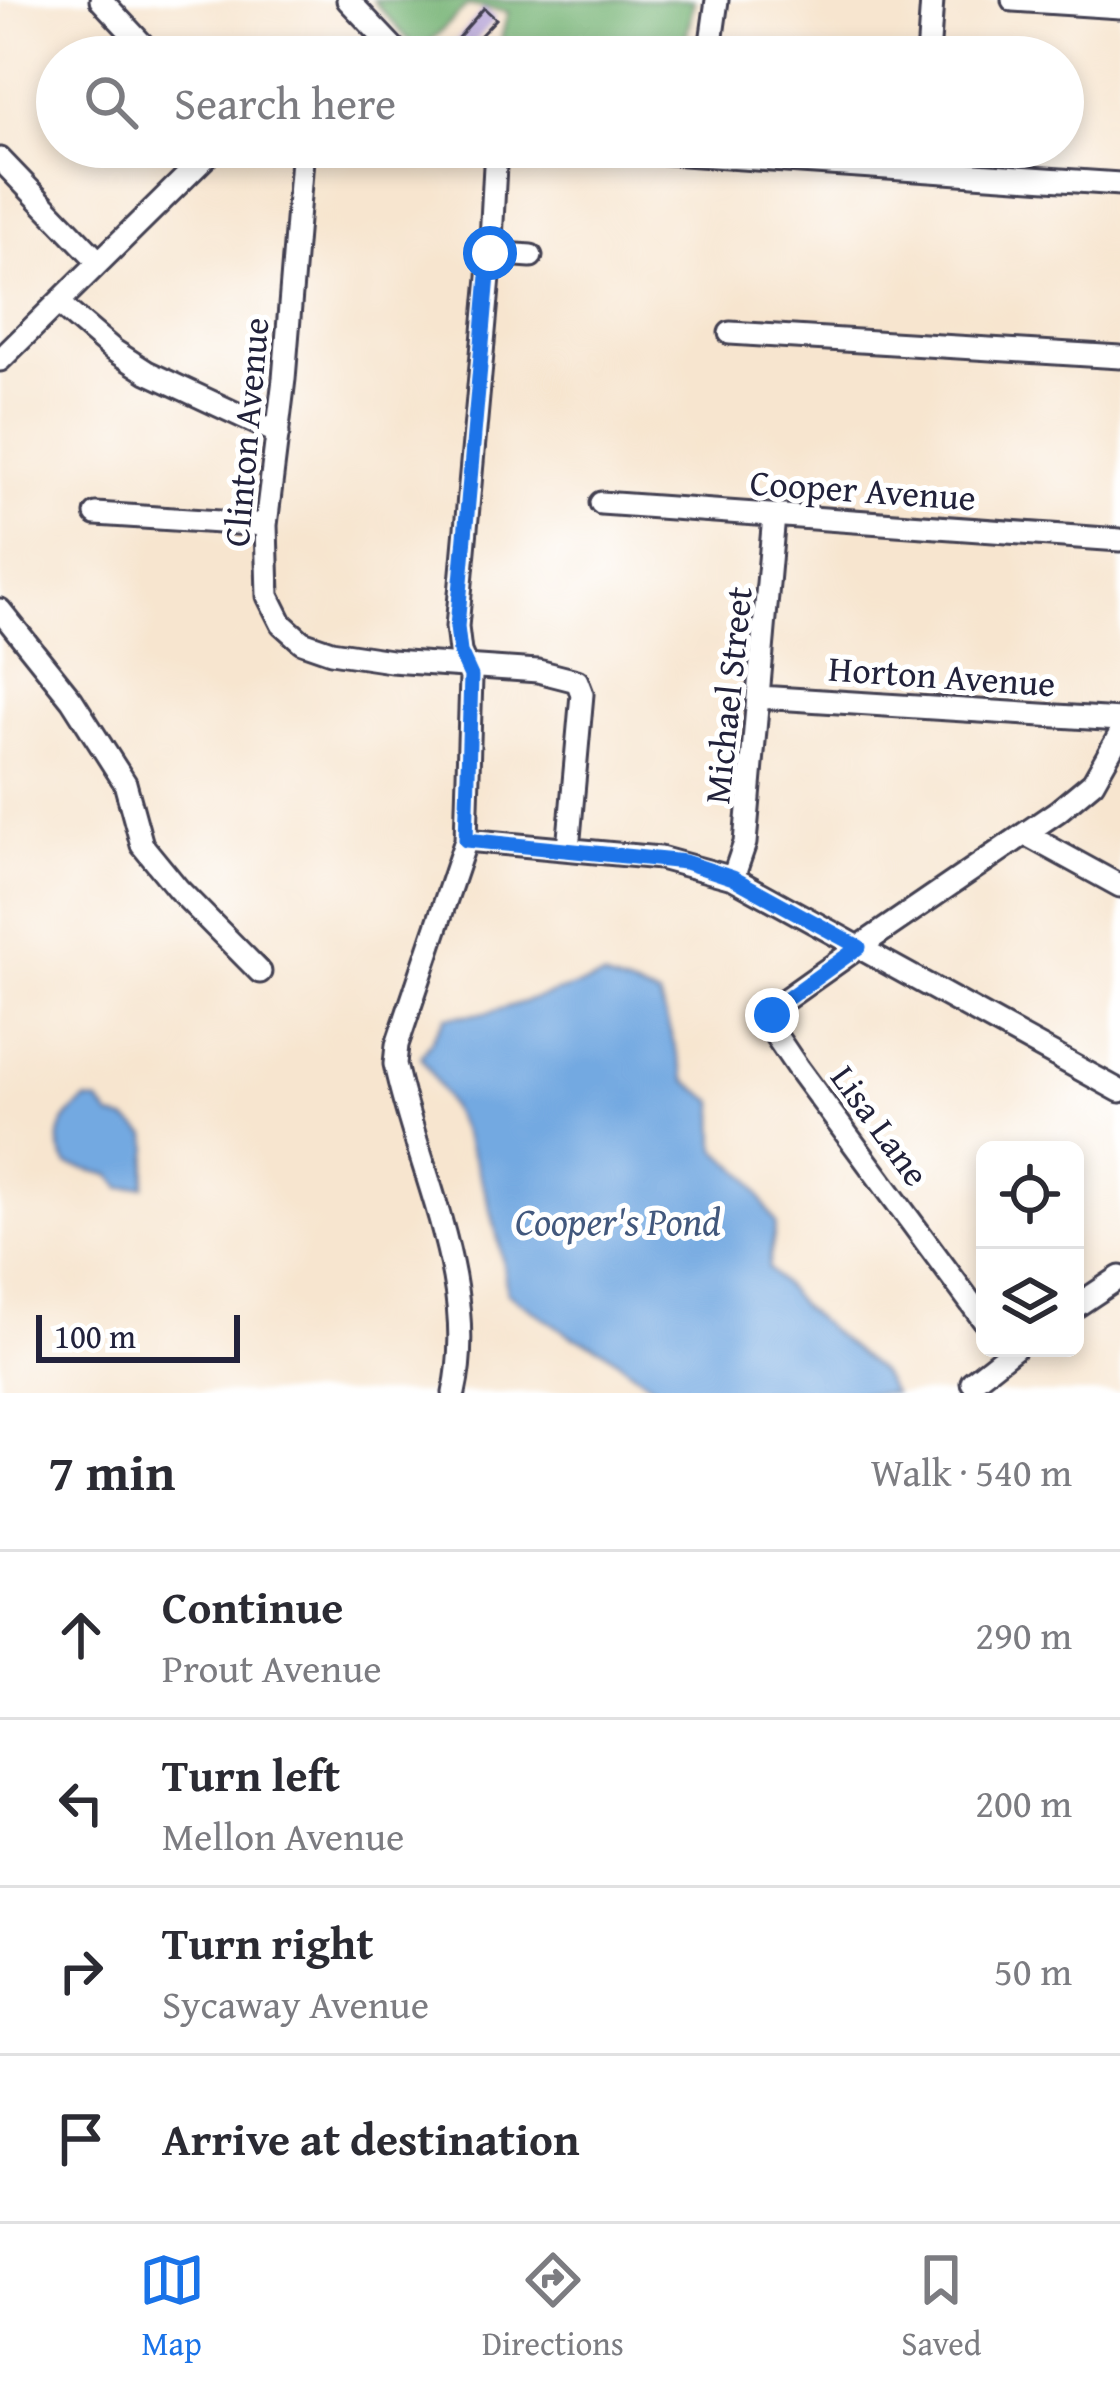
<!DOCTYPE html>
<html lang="en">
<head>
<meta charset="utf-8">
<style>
	body { margin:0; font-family:"Gentium Book Plus",serif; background:#f7f7f7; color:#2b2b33 }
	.controls { position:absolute; right:36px; bottom:36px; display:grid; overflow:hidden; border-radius:18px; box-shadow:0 6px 18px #0003 }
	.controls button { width:108px; height:108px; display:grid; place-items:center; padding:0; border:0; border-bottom:3px solid #e1e1e2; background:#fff; color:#2b2b33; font:60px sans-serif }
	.scale { position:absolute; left:36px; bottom:30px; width:204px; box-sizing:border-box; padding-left:12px; border:6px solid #22223b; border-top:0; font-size:33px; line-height:42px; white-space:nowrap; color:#22223b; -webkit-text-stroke:9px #fff; paint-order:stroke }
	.stop { position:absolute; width:36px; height:36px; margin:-27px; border:9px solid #1a73e8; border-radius:50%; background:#fff }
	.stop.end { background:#1a73e8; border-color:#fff; box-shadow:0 3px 12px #0008 }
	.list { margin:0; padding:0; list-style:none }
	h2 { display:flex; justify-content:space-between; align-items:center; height:156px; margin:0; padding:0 48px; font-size:51px }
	h2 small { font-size:39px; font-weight:400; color:#7c7c81 }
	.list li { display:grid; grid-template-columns:78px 1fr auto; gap:36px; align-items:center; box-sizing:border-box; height:168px; padding:0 48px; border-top:3px solid #e1e1e2 }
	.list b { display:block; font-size:45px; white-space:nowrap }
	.list p { margin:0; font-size:39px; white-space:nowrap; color:#7c7c81 }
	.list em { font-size:39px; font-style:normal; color:#7c7c81 }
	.icon { flex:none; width:66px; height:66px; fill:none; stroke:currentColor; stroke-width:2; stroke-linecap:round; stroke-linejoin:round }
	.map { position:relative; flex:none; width:1120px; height:1393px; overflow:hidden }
	.search { position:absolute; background:#fff; box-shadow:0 6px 18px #0003; left:36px; right:36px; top:36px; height:132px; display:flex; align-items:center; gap:30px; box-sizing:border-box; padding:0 42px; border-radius:66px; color:#7c7c81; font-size:45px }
	.sheet { height:828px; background:#fff }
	nav { display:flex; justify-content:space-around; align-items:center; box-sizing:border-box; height:168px; border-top:3px solid #e1e1e2; background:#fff; font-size:33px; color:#7c7c81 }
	nav a { display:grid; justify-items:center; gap:6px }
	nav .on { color:#1a73e8 }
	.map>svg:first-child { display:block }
	.forest { fill:#75b273; stroke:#4c6a57; stroke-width:3 }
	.water { fill:#73a9e1; stroke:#4a668e; stroke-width:3 }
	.building { fill:#b7a6d7 }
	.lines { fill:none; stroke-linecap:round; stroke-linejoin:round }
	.minor-casing { stroke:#423f51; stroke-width:27 }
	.minor { stroke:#fff; stroke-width:21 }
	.route { stroke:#1a73e8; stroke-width:15 }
	.labels { text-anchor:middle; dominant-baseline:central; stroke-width:10; stroke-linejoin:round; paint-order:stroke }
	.street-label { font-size:36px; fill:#22223b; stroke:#fff }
	.water-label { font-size:39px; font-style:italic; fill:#42587d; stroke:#fff }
</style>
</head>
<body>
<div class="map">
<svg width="1120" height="1393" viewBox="0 0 1120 1393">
	<rect width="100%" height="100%" fill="#fff"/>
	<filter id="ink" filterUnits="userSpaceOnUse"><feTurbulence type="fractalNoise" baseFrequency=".00833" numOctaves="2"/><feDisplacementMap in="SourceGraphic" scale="24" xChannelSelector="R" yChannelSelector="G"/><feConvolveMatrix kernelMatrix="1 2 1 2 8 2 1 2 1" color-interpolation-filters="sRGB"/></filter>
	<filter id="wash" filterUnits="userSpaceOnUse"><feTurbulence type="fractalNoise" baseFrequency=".004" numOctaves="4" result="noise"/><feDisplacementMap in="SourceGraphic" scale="48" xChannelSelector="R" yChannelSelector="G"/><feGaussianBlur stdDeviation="2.7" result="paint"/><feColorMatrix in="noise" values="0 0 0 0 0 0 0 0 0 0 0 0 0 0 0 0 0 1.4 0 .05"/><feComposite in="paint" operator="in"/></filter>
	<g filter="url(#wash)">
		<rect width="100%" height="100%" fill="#f7e5cf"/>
		<!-- forest -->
		<path class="forest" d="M373 0H694L682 57 642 52 640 57H492L499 47 508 12 468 5 419 52Z"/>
		<!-- water -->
		<path class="water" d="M603 978 659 997 686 1081 715 1102 716 1149 749 1178 776 1224 768 1268 803 1308 880 1372 893 1393H662L602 1349 570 1335 507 1293C498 1210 467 1126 421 1057L446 1017 488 1013Z
			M86 1100 99 1102 111 1117 126 1120 147 1135 149 1148 144 1186 121 1188 111 1175 68 1165C49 1138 61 1119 86 1100Z"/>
		<g id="blocks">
			<!-- building -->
			<path class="building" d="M484 8 496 19 460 57 449 48Z"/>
		</g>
	</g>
	<g filter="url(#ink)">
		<use href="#blocks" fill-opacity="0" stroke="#423f51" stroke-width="3"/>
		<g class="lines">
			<!-- minor casing -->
			<g class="minor-casing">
				<path id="minor" d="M101 0 154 57
					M348 0 402 57
					M1013 0 1120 7
					M709 57 717 0
					M928 57 932 0
					M303 147 284 379 266 525 268 596 282 624 302 642 331 652 391 661 538 671 577 681 582 694 568 849
					M582 147 1120 184
					M0 159 99 262
					M490 253 531 256
					M58 303 113 350 147 372 278 433
					M730 333 1120 357
					M0 360 216 147
					M601 503 1120 540
					M96 514 266 525
					M0 610 72 700 125 783 142 845 178 889 260 972
					M759 697 1120 720
					M1025 834 1120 886
					M466 840 660 858 733 878 1120 1091
					M733 878 745 843 774 516
					M1075 1307 1120 1277
					M985 1322 797 1067 772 1030V1015L783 1001 859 947 1058 811 1093 782 1120 734
					M972 1382 1015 1348
					M454 1393C479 1283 418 1171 395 1064L397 1045 466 840 471 677 460 652 457 627 489 277 496 147"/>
			</g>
			<!-- minor -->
			<use href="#minor" class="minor"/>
		</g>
	</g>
	<g class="lines" filter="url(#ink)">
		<!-- route -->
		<path class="route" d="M490 253 457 627 460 652 471 676 466 840 685 862 733 878 859 947 784 1001 772 1015"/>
	</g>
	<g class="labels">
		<!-- street labels -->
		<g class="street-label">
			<text transform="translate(245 432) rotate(-85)">Clinton Avenue</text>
			<text transform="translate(863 489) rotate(4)">Cooper Avenue</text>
			<text transform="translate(942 675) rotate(4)">Horton Avenue</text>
			<text transform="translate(727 695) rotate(-84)">Michael Street</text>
			<text transform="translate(881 1125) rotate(54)">Lisa Lane</text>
		</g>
		<!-- water labels -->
		<g class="water-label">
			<text x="618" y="1220">Cooper's Pond</text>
		</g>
	</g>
</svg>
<div class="controls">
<button><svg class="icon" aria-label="locate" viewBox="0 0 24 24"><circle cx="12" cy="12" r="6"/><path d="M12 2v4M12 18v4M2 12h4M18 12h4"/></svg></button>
<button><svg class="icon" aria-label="layers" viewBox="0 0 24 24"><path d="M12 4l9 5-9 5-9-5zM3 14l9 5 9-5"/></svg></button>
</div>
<div class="scale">100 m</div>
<div class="stop" style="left:490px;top:253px"></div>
<div class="stop end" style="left:772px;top:1015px"></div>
<div class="search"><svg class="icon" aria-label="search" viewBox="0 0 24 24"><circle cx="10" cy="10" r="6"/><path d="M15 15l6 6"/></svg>Search here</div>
</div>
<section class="sheet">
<h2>7 min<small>Walk · 540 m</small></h2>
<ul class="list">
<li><svg class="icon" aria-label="ahead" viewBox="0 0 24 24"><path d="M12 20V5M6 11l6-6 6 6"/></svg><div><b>Continue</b><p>Prout Avenue</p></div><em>290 m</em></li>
<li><svg class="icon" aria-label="left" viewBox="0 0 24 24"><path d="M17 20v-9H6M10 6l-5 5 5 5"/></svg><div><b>Turn left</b><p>Mellon Avenue</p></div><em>200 m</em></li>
<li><svg class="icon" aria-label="right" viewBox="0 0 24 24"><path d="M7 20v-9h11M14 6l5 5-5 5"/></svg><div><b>Turn right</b><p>Sycaway Avenue</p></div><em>50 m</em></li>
<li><svg class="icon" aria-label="arrive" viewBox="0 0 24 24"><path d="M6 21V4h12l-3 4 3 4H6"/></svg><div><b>Arrive at destination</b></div></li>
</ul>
</section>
<nav>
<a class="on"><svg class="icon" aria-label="map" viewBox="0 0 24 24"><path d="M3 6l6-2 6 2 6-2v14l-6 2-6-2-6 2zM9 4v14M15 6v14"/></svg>Map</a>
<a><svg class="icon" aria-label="directions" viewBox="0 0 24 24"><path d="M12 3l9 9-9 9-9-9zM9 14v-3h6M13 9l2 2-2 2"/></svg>Directions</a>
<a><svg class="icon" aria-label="saved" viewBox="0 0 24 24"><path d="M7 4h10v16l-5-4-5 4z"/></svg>Saved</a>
</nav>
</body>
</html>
